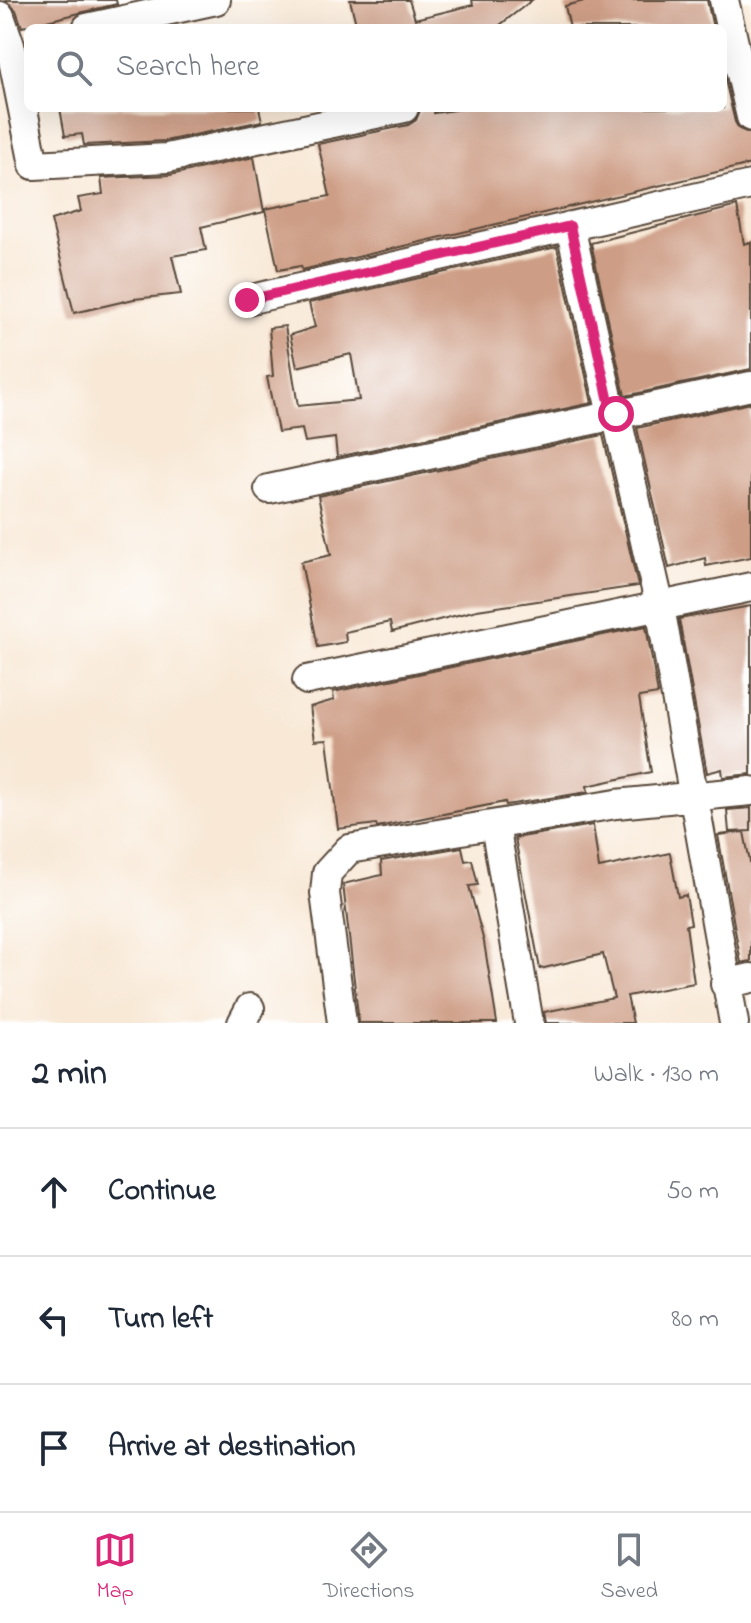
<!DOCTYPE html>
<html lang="en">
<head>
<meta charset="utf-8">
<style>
	body { margin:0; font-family:"Indie Flower",sans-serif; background:#f6f6f7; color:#1f2937 }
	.stop { position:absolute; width:24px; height:24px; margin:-18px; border:6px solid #db2777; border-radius:50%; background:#fff }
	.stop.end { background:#db2777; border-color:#fff; box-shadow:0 2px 8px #0008 }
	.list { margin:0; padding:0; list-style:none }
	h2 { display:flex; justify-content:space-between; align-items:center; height:104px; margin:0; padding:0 32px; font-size:34px }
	h2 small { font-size:26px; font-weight:400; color:#747a83 }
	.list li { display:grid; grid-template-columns:52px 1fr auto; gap:24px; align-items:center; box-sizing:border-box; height:128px; padding:0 32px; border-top:2px solid #e0e1e3 }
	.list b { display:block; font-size:30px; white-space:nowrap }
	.list em { font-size:26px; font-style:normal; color:#747a83 }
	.icon { flex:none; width:44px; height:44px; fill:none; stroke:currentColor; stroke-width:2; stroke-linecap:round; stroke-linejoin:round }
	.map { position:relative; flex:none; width:751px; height:1023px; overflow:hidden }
	.search { position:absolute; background:#fff; box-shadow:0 8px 32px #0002; left:24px; right:24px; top:24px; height:88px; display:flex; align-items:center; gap:20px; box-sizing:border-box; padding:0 28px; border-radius:12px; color:#747a83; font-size:30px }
	.sheet { height:488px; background:#fff }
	nav { display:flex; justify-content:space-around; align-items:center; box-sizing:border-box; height:112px; border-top:2px solid #e0e1e3; background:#fff; font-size:22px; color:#747a83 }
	nav a { display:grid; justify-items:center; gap:4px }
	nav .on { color:#db2777 }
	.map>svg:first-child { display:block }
	.building { fill:#cd9d85 }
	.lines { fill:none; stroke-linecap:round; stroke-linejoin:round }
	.minor-casing { stroke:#574639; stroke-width:32 }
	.minor { stroke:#fff; stroke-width:28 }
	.route { stroke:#db2777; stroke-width:10 }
</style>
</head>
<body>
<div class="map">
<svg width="751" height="1023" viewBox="0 0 751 1023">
	<rect width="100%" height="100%" fill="#fff"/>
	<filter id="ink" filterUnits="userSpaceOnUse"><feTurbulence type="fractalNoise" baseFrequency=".0125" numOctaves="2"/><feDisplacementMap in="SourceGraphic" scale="16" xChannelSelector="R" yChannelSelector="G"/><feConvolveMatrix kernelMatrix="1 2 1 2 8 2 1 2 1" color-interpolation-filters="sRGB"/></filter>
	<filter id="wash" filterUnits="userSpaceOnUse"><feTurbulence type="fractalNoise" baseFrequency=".006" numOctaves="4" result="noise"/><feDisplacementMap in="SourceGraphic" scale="32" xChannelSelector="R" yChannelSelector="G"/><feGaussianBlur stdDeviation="1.8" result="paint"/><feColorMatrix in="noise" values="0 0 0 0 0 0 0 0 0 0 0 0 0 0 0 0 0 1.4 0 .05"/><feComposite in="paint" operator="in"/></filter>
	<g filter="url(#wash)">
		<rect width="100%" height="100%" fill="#f8e8d5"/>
		<g id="blocks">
			<!-- building -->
			<path class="building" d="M5 0H116L117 4 22 27 16 10Z
				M350 0H409L415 19 473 5 472 0H532L496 28H357Z
				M588 0H707L713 28H570L565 6Z
				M723 71 735 122 739 129 751 134V164L302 270 301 266 278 270 265 209 330 196 318 144 408 125 416 120 421 108H434V113L468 108H723Z
				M60 108H259L262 121 165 141 84 145 82 134 65 136Z
				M254 157 264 212 201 227 206 250 172 256 181 294 134 299 74 313 51 220 81 211 78 198 103 194 101 178 170 175Z
				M737 206 744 244 751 242V369L625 396 591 243Z
				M557 247 592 403 337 457 335 438 305 442 302 429 278 432 267 377 273 376 269 328 285 326 298 406 359 400 351 354 297 367 290 335 315 327 309 303Z
				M751 403V557L706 566 705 558 669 568 637 428Z
				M603 435 638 586 477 610 392 632 390 622 345 632 346 642 318 647 301 562 331 555 318 496Z
				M751 606V774L723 777 722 769 707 773 679 619Z
				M646 626 658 694 639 697 651 772 587 786 588 792 506 805 505 802 377 827 376 824 338 829 327 739 315 740 310 707 334 700 333 692Z
				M751 808V831L729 832 727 810Z
				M593 825 599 868 670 853 678 897 686 895 691 924 686 925 694 983 627 996 633 1023H546L544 1012 614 998 603 954 540 969 515 838Z
				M744 832 751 867V961L741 963 718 835Z
				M462 847 465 861 472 860 478 885 469 886 484 942 497 1023H359L343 884 382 875 381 861Z"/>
		</g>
	</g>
	<g filter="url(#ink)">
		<use href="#blocks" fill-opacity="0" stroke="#574639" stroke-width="2"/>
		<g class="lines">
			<!-- minor casing -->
			<g class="minor-casing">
				<path id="minor" d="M724 0 751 117
					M0 16 10 45 34 165 167 158 404 108
					M87 28 216 0
					M570 226 612 415
					M247 300 751 185
					M616 414 660 607 734 1023
					M269 489 751 386
					M307 680 751 587
					M495 825 529 1023
					M725 984 751 978
					M242 1023 250 1008
					M342 1023 325 893 327 873 349 849 616 804 751 791"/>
			</g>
			<!-- minor -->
			<use href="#minor" class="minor"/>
		</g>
	</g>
	<g class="lines" filter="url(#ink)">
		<!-- route -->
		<path class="route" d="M247 300 570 226 612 415 616 414"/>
	</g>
</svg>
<div class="stop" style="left:616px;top:414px"></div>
<div class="stop end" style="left:247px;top:300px"></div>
<div class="search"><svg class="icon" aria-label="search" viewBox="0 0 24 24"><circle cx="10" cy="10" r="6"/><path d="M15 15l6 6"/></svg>Search here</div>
</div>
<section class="sheet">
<h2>2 min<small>Walk · 130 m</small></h2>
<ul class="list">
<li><svg class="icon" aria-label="ahead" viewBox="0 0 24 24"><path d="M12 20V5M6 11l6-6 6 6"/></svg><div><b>Continue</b></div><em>50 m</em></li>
<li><svg class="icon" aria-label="left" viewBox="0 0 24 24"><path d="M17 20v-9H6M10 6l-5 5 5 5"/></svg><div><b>Turn left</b></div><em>80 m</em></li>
<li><svg class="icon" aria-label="arrive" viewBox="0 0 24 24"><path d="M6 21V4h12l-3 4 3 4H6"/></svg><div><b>Arrive at destination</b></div></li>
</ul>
</section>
<nav>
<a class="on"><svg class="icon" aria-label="map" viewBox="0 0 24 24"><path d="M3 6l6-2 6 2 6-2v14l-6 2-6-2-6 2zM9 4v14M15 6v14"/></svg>Map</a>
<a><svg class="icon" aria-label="directions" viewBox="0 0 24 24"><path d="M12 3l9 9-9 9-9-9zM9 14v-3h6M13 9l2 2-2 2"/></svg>Directions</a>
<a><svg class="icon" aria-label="saved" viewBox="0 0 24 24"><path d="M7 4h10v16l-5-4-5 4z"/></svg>Saved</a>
</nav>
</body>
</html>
